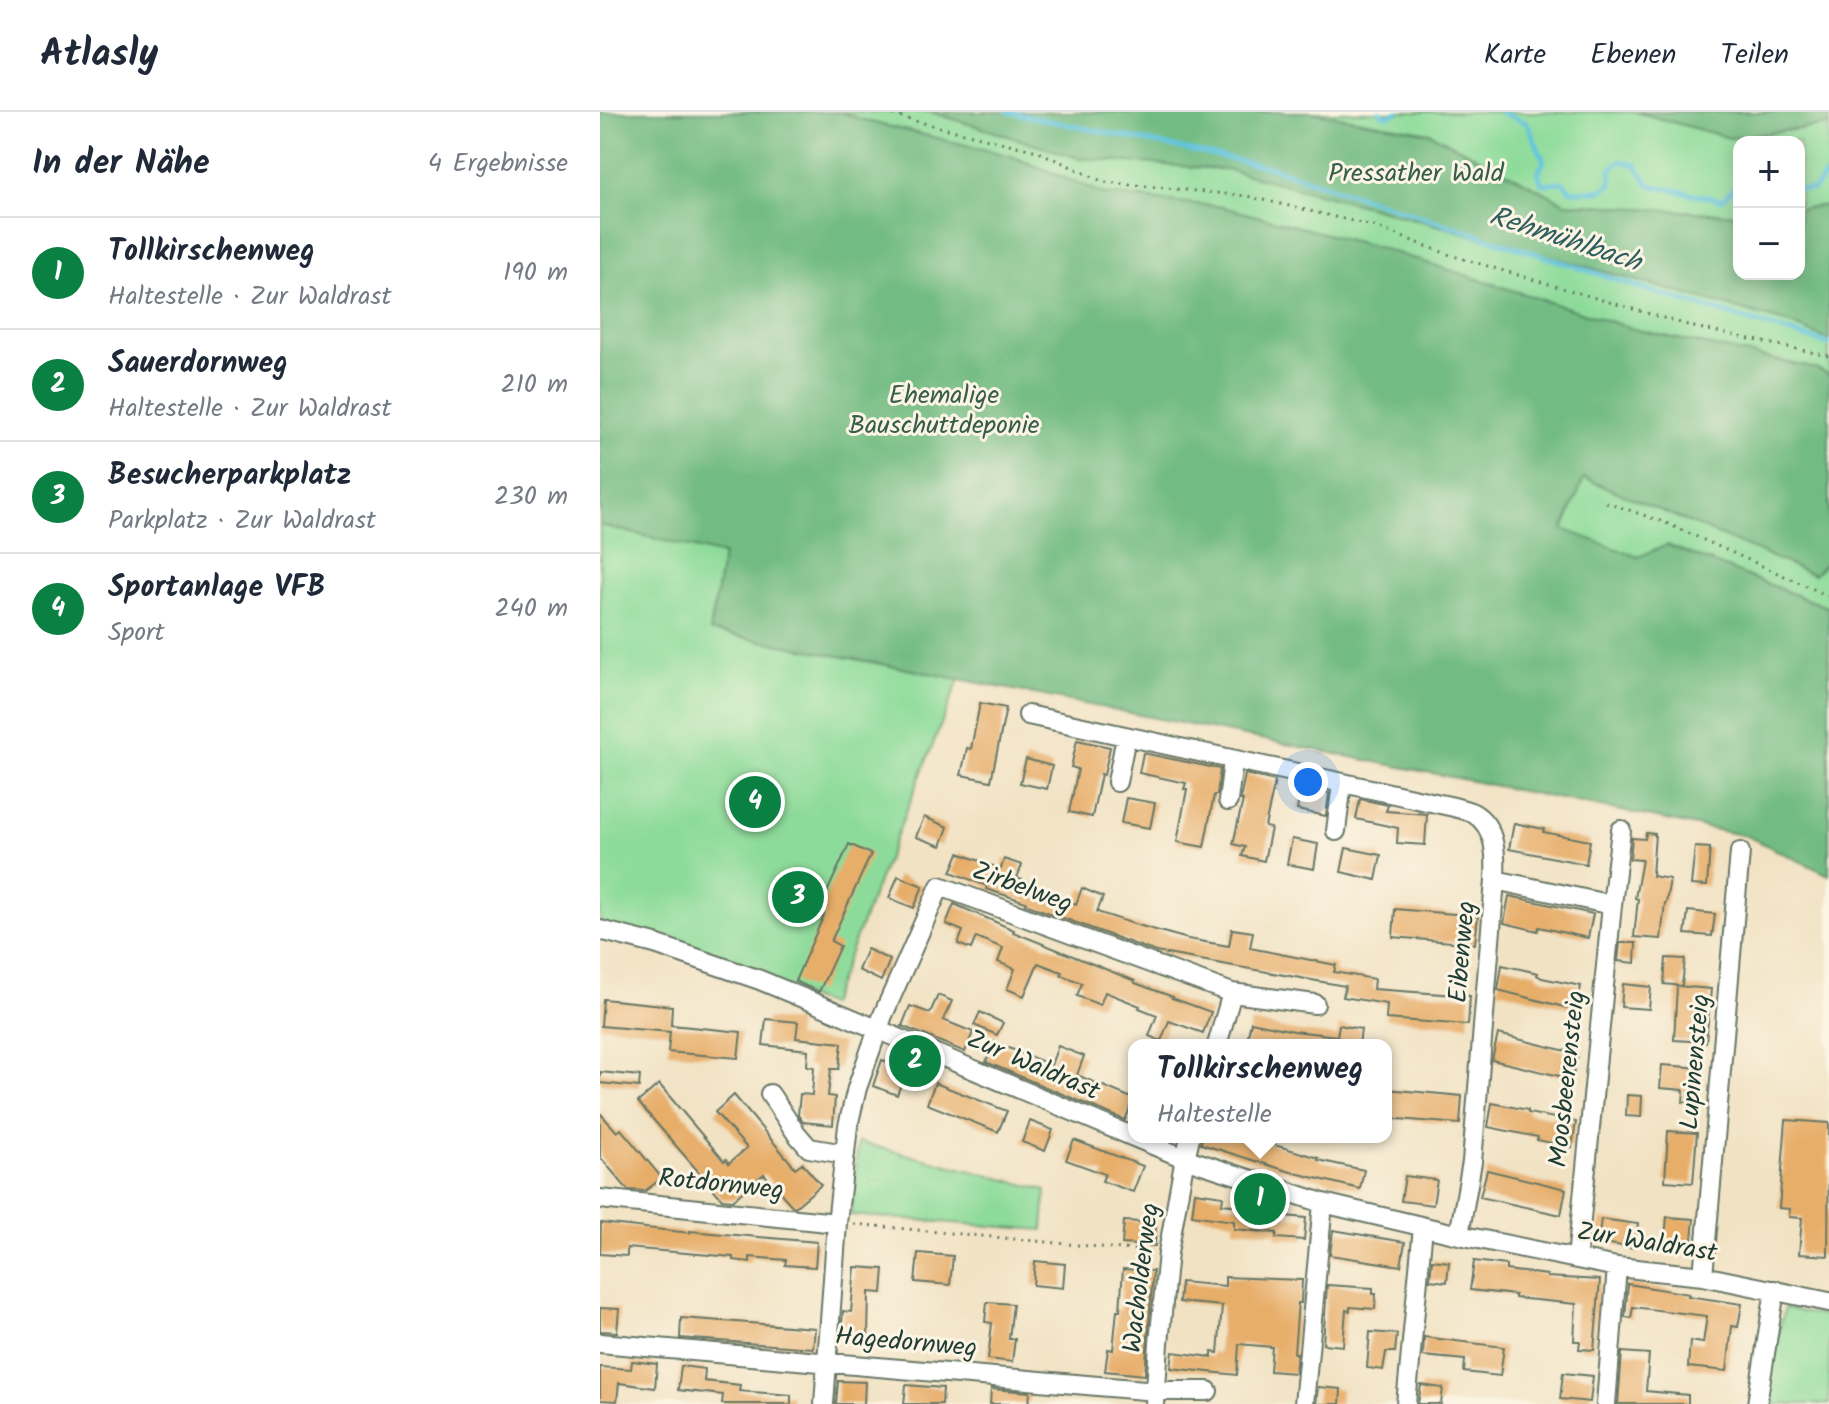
<!DOCTYPE html>
<html lang="de">
<head>
<meta charset="utf-8">
<style>
	body { margin:0; font-family:Kalam,sans-serif; background:#f6f6f7; color:#1f2937 }
	.controls { position:absolute; right:24px; top:24px; display:grid; overflow:hidden; border-radius:16px; box-shadow:0 4px 20px #0003 }
	.controls button { width:72px; height:72px; display:grid; place-items:center; padding:0; border:0; border-bottom:2px solid #e0e1e3; background:#fff; color:#1f2937; font:40px sans-serif }
	.you { position:absolute; left:708px; top:670px; width:28px; height:28px; margin:-20px; border:6px solid #fff; border-radius:50%; background:#1a73e8; box-shadow:0 0 0 12px #1a73e833 }
	.badge { display:grid; place-items:center; width:52px; height:52px; border-radius:50%; background:#0b8043; color:#fff; font-size:26px; font-weight:700 }
	.pin { position:absolute; translate:-50% -50%; border:4px solid #fff; box-shadow:0 2px 8px #0006 }
	.popup { position:absolute; left:528px; top:927px; width:264px; height:104px; box-sizing:border-box; display:grid; place-content:center; border-radius:16px; background:#fff; filter:drop-shadow(0 2px 6px #0005); font-size:26px; white-space:nowrap; color:#747a83 }
	.popup b { font-size:30px; color:#1f2937 }
	.popup::after { content:''; position:absolute; left:50%; top:100%; margin-left:-16px; border:16px solid transparent; border-top-color:#fff }
	.list { margin:0; padding:0; list-style:none }
	h2 { display:flex; justify-content:space-between; align-items:center; height:104px; margin:0; padding:0 32px; font-size:34px }
	h2 small { font-size:26px; font-weight:400; color:#747a83 }
	.list li { display:grid; grid-template-columns:52px 1fr auto; gap:24px; align-items:center; box-sizing:border-box; height:112px; padding:0 32px; border-top:2px solid #e0e1e3 }
	.list b { display:block; font-size:30px; white-space:nowrap }
	.list p { margin:0; font-size:26px; white-space:nowrap; color:#747a83 }
	.list em { font-size:26px; font-style:normal; color:#747a83 }
	.map { position:relative; flex:none; width:1229px; height:1292px; overflow:hidden }
	header { display:flex; align-items:center; gap:48px; box-sizing:border-box; height:112px; padding:0 40px; background:#fff; border-bottom:2px solid #e0e1e3 }
	header strong { font-size:38px }
	nav { display:flex; gap:44px; margin-inline-start:auto; font-size:28px }
	main { display:flex }
	aside { flex:1; background:#fff }
	.map>svg:first-child { display:block }
	.green { fill:#8ddb9a; stroke:#568c67; stroke-width:2 }
	.forest { fill:#72bb82; stroke:#487c5b; stroke-width:2 }
	.lines { fill:none; stroke-linecap:round; stroke-linejoin:round }
	.stream { stroke:#5ec3dc; stroke-width:5 }
	.building { fill:#e7ae6a }
	.street-casing { stroke:#687766; stroke-width:22 }
	.path { stroke:#687766; stroke-width:3; stroke-dasharray:2 6; stroke-linecap:butt }
	.street { stroke:#fff; stroke-width:18 }
	.labels { text-anchor:middle; dominant-baseline:central; stroke-width:6; stroke-linejoin:round; paint-order:stroke }
	.park-label { font-size:26px; fill:#355d48; stroke:#fcf5e5 }
	.street-label { font-size:26px; fill:#1f3d34; stroke:#fcf5e5 }
	.water-label { font-size:28px; font-style:italic; fill:#2f5e5e; stroke:#fcf5e5 }
</style>
</head>
<body>
<header>
<strong>Atlasly</strong>
<nav><a>Karte</a><a>Ebenen</a><a>Teilen</a></nav>
</header>
<main>
<aside>
<h2>In der Nähe<small>4 Ergebnisse</small></h2>
<ul class="list">
<li><span class="badge">1</span><div><b>Tollkirschenweg</b><p>Haltestelle · Zur Waldrast</p></div><em>190 m</em></li>
<li><span class="badge">2</span><div><b>Sauerdornweg</b><p>Haltestelle · Zur Waldrast</p></div><em>210 m</em></li>
<li><span class="badge">3</span><div><b>Besucherparkplatz</b><p>Parkplatz · Zur Waldrast</p></div><em>230 m</em></li>
<li><span class="badge">4</span><div><b>Sportanlage VFB</b><p>Sport</p></div><em>240 m</em></li>
</ul>
</aside>
<div class="map">
<svg width="1229" height="1292" viewBox="0 0 1229 1292">
	<rect width="100%" height="100%" fill="#fcf5e5"/>
	<filter id="ink" filterUnits="userSpaceOnUse"><feTurbulence type="fractalNoise" baseFrequency=".0125" numOctaves="2"/><feDisplacementMap in="SourceGraphic" scale="16" xChannelSelector="R" yChannelSelector="G"/><feConvolveMatrix kernelMatrix="1 2 1 2 8 2 1 2 1" color-interpolation-filters="sRGB"/></filter>
	<filter id="wash" filterUnits="userSpaceOnUse"><feTurbulence type="fractalNoise" baseFrequency=".006" numOctaves="4" result="noise"/><feDisplacementMap in="SourceGraphic" scale="32" xChannelSelector="R" yChannelSelector="G"/><feGaussianBlur stdDeviation="1.8" result="paint"/><feColorMatrix in="noise" values="0 0 0 0 0 0 0 0 0 0 0 0 0 0 0 0 0 1.4 0 .05"/><feComposite in="paint" operator="in"/></filter>
	<g filter="url(#wash)">
		<rect width="100%" height="100%" fill="#f1e2c3"/>
		<!-- green -->
		<path class="green" d="M241 0H331L479 46 629 57 779 97 1186 210 1229 228V263L1217 257 1037 218 780 136 622 95 504 82 411 44 266 9Z
			M710 0H1036L1130 26 1229 13V93L1199 97V30H1139V103L965 91 830 21Z
			M984 366 1214 463 1229 447V496L1068 433 1038 445 963 418Z
			M0 413 123 443 110 519 359 567 229 893 0 812Z
			M258 1030 446 1078 443 1118 251 1103Z
			M1185 1196 1229 1205V1292H1164L1170 1250Z"/>
		<!-- forest -->
		<path class="forest" d="M0 0H241L266 9 411 44 504 82 622 95 780 136 1037 218 1217 257 1229 263V447L1214 463 984 366 963 417 1038 445 1067 433 1229 496V763L1147 724 359 567 110 519 123 443 0 413Z
			M331 0H710L830 21 965 91 1139 103V162H1199V97L1229 93V228L1186 210 779 97 629 58 479 46Z
			M1036 0H1229V13L1130 26Z"/>
		<g class="lines">
			<!-- stream -->
			<path class="stream" d="M408 0 673 56 1060 182 1229 232
				M780 0 786 4 798 0
				M900 0 927 11 944 49 938 61 942 72 962 70 971 79H1001L1011 72V58L1020 49 1036 53 1049 73 1122 88 1139 71
				M1199 77 1213 78 1224 65 1229 62"/>
		</g>
		<g id="blocks">
			<!-- building -->
			<path class="building" d="M380 591 406 596 391 669 361 663 367 636 371 637Z
				M477 628 510 635 504 663 501 662 492 705 469 700 478 657 471 655Z
				M543 641 620 657 617 683H614L604 735 577 730 587 677H584L586 671 539 661Z
				M426 647 452 654 447 677 420 671Z
				M645 662 675 669 665 715 671 716 664 749 642 744 645 735 633 732 643 688H640Z
				M701 674 729 681 726 704 697 698Z
				M526 686 555 691 550 716 521 711Z
				M760 687 788 693 786 699 827 702 825 733 797 731 798 716 756 707Z
				M324 705 348 715 341 734 316 725Z
				M914 711 944 717 943 720 990 729 986 752 909 737Z
				M1046 721 1055 722 1052 764 1070 767 1066 791H1065L1061 827 1034 825 1038 787 1035 786 1042 748 1030 747 1032 726 1045 727Z
				M692 727 718 732 714 757 687 752Z
				M249 732 271 742 231 829 240 834 219 880 195 869 224 803 218 800Z
				M1095 735 1110 736 1107 774 1091 773Z
				M746 736 781 743 776 768 741 760Z
				M359 741 401 757 404 747 422 753 417 766 476 792 482 776 503 785 497 800 534 812 588 827 629 834 632 817 653 820 650 836 736 853 734 860 774 867 773 877 870 884 868 913 786 907 787 892 743 885 745 874 556 840 425 792 426 790 386 777 387 774 351 760Z
				M298 764 323 774 314 796 289 786Z
				M909 784 993 802 988 826 939 815 938 819 904 811Z
				M354 792 414 818 413 820 535 869V871L573 885 572 886 611 900 603 921 569 909 561 929 549 924 557 903 539 896 540 894 505 880 500 893 477 884 482 871 461 863 462 860 438 851 424 884 407 877 415 857 398 850 403 836 376 825 371 837 358 832 363 819 346 812Z
				M795 797 878 804 875 832 793 825Z
				M1088 799 1115 802 1112 824 1085 822Z
				M1020 831H1036L1035 851 1018 849Z
				M267 837 290 848 281 869 258 858Z
				M1066 846 1085 847 1082 874 1064 872Z
				M902 853 938 861 937 863 942 866 981 874 976 898 898 878Z
				M1023 872 1051 875 1049 897 1021 895Z
				M1077 874 1111 877 1106 930 1074 928Z
				M338 883 352 889 343 908 373 920 365 940 302 914 310 894 330 901Z
				M3 887 72 894 71 913 141 920 138 946 68 940 70 920 1 914Z
				M380 900 403 911 397 923 374 913Z
				M166 907 198 910 196 926 242 931 239 957H231L228 984 235 985 233 1013 203 1010 198 1003 200 982 212 983 214 955 207 954 208 938 163 933Z
				M651 910 694 919 737 924 739 913 761 917 759 933H646Z
				M898 922 978 942 972 967 892 948Z
				M394 930 451 953 458 934 484 944 477 963 534 987 525 1008 386 950Z
				M282 948 307 956 297 983 273 974Z
				M1062 953 1102 956 1099 991 1083 990 1084 978 1060 976Z
				M0 960 40 964 39 975 0 971Z
				M335 971 407 999 398 1020 327 992Z
				M59 972 124 1049 126 1047 129 1051 147 1036 115 1000 134 983 195 1056 202 1051 221 1073 195 1095 192 1094 164 1062 133 1088 122 1087 38 990Z
				M786 977 862 984 860 1012 786 1006Z
				M1027 983 1042 984 1041 1005 1026 1004Z
				M892 991 928 998V1001L976 1010 972 1035 937 1028 938 1025 888 1015Z
				M0 1001 17 1020 21 1017 62 1066 45 1079 28 1078 0 1045Z
				M1186 1008 1229 1011 1228 1144 1199 1142 1202 1106 1189 1105 1190 1097 1179 1096Z
				M430 1009 453 1018 445 1039 422 1030Z
				M1068 1019 1097 1021 1093 1071 1065 1069Z
				M602 1025H647L719 1046 718 1048 764 1058 760 1077 691 1060 601 1032Z
				M474 1028 543 1054 533 1080 502 1069 505 1062 466 1048Z
				M887 1058 966 1077 961 1103 880 1085Z
				M805 1064 837 1068 833 1093 801 1089Z
				M595 1080 623 1084 622 1092 664 1096V1102L706 1106 704 1128 676 1126 677 1121 634 1117V1109L592 1103Z
				M1067 1105 1094 1107 1091 1137 1064 1135Z
				M1001 1107 1038 1112 1034 1136 998 1130Z
				M524 1109 556 1111 555 1134 522 1132Z
				M1 1111 90 1121V1119L217 1130 215 1155 185 1153 186 1148 150 1145V1150L133 1148V1145L27 1136V1144L0 1142Z
				M733 1118 805 1130 801 1154 730 1143Z
				M318 1141 353 1144 350 1173 315 1170Z
				M832 1148 849 1150 847 1170 830 1168Z
				M435 1149 465 1152 463 1176 433 1173Z
				M874 1149 906 1153V1158L947 1163V1165L1000 1168 994 1238 979 1237 980 1229H974L976 1192 915 1186V1183L870 1178Z
				M255 1155 284 1157 282 1181 269 1180 268 1223 241 1222 243 1199 251 1200Z
				M523 1157 553 1159 545 1263 505 1259 508 1237 513 1238 517 1198H520Z
				M625 1165 702 1168 701 1191H698L694 1241H697L695 1261 670 1259 672 1235 639 1232 637 1263 571 1256 573 1240 612 1245V1240L618 1241 622 1194 579 1190 581 1170 625 1174Z
				M1028 1172 1089 1182 1088 1184 1142 1192 1138 1215 1132 1214 1127 1259 1088 1255 1090 1229 1103 1231 1107 1204 1033 1195 1031 1206 1025 1205Z
				M727 1173 773 1176V1182H776L775 1197 750 1195V1199L746 1198 743 1234 723 1232Z
				M387 1190 413 1192 409 1227H415L412 1250 388 1247 392 1211 385 1210Z
				M0 1196 19 1197 17 1220 0 1219Z
				M81 1206 215 1216 213 1236 80 1226Z
				M770 1220 797 1222 795 1240H786L783 1258 767 1256Z
				M824 1225 904 1235 900 1264 864 1260 865 1248 823 1244Z
				M1022 1240 1049 1242 1046 1279 1088 1283V1292H1018Z
				M32 1249 57 1252 55 1276 19 1271 17 1289 0 1288V1255L31 1257Z
				M81 1254 105 1257 104 1269 140 1273 139 1279 191 1283V1292H122L123 1283 78 1278Z
				M963 1261 993 1264 990 1290 960 1287Z
				M238 1269 265 1270 264 1292H236Z
				M306 1273 343 1276 342 1292H304Z
				M821 1273 843 1276 841 1292H818Z
				M718 1275 741 1277 740 1292H716Z
				M391 1277 430 1280 429 1292H390Z"/>
		</g>
	</g>
	<g filter="url(#ink)">
		<use href="#blocks" fill-opacity="0" stroke="#687766" stroke-width="2"/>
		<g class="lines">
			<!-- street casing -->
			<g class="street-casing">
				<path id="street" d="M428 603 854 695C860 697 867 698 873 701 897 715 896 745 895 768L872 1050 859 1123
					M517 670 526 625
					M628 689 633 649
					M736 719 742 671
					M895 768 1012 793
					M0 818 55 832 160 868 584 1046 723 1091 859 1123 977 1147 1017 1155 1103 1164 1229 1190
					M632 881 715 892
					M170 982 196 1021 209 1036 245 1042
					M0 1087 237 1111
					M977 1147 1012 793 1021 718
					M1103 1164 1140 740
					M0 1231 556 1279H608
					M224 1292 237 1111 248 1014 257 976 283 903 340 774 632 881 617 933
					M555 1292 559 1231 568 1141 583 1056 590 1025
					M704 1292 723 1091
					M806 1292 823 1115
					M1006 1292 1017 1155
					M1157 1292 1175 1178"/>
			</g>
			<!-- path -->
			<path class="path" d="M285 0 307 7 437 39 504 70 647 84 773 114 850 143 1094 215 1229 244
				M1006 390 1066 411 1229 484
				M254 1112 553 1140"/>
			<!-- street -->
			<use href="#street" class="street"/>
		</g>
	</g>
	<g class="labels">
		<!-- park labels -->
		<g class="park-label">
			<text x="816" y="62">Pressather Wald</text>
			<text x="344" y="284">Ehemalige<tspan x="344" dy="30">Bauschuttdeponie</tspan></text>
		</g>
		<!-- street labels -->
		<g class="street-label">
			<text transform="translate(422 776) rotate(20)">Zirbelweg</text>
			<text transform="translate(863 840) rotate(-85)">Eibenweg</text>
			<text transform="translate(1096 950) rotate(-85)">Lupinensteig</text>
			<text transform="translate(433 954) rotate(23)">Zur Waldrast</text>
			<text transform="translate(968 967) rotate(-84)">Moosbeerensteig</text>
			<text transform="translate(121 1073) rotate(6)">Rotdornweg</text>
			<text transform="translate(1047 1131) rotate(9)">Zur Waldrast</text>
			<text transform="translate(542 1166) rotate(-83)">Wacholderweg</text>
			<text transform="translate(306 1231) rotate(5)">Hagedornweg</text>
		</g>
		<!-- water labels -->
		<g class="water-label">
			<text transform="translate(965 128) rotate(18)">Rehmühlbach</text>
		</g>
	</g>
</svg>
<div class="controls">
<button>+</button>
<button>−</button>
</div>
<div class="you"></div>
<div class="pin badge" style="left:660px;top:1087px">1</div>
<div class="popup"><b>Tollkirschenweg</b>Haltestelle</div>
<div class="pin badge" style="left:315px;top:949px">2</div>
<div class="pin badge" style="left:198px;top:785px">3</div>
<div class="pin badge" style="left:155px;top:690px">4</div>
</div>
</main>
</body>
</html>
